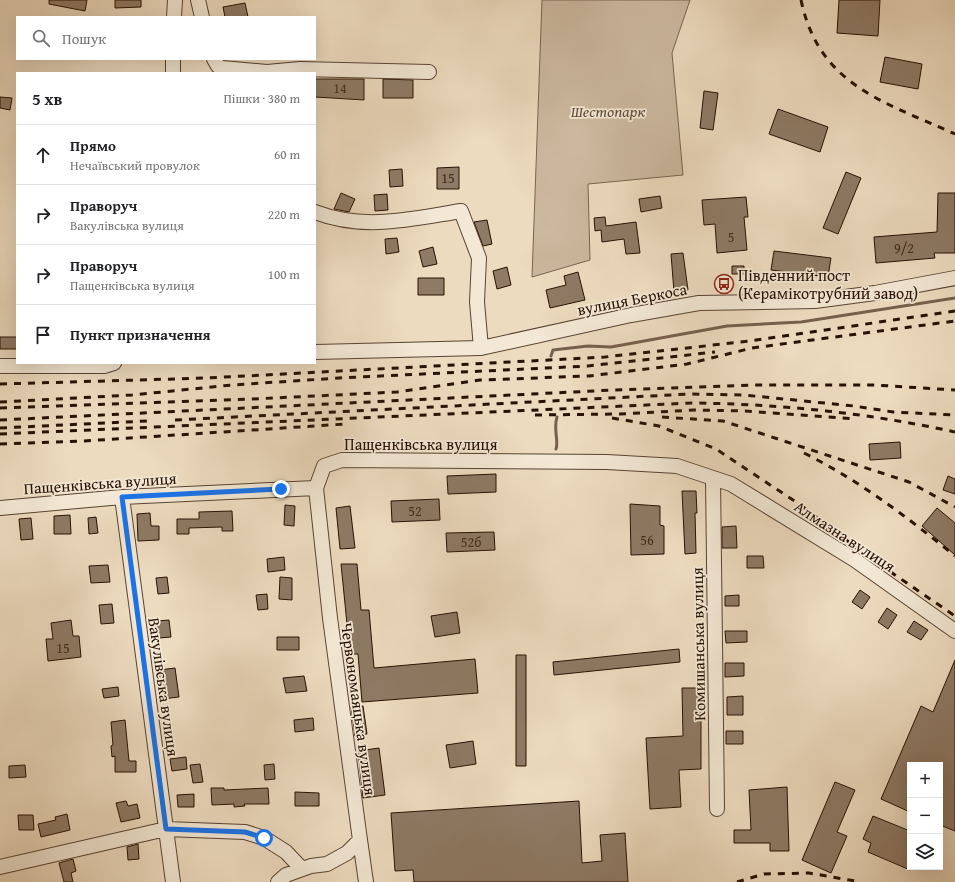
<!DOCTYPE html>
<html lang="uk">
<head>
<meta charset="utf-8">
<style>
	body { margin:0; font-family:"Gentium Book Plus",serif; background:#f6f6f6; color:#202124 }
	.controls { position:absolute; right:12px; bottom:12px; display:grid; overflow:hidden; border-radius:0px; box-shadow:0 4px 16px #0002 }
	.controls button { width:36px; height:36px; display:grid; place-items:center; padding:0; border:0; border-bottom:1px solid #e0e0e0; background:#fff; color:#202124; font:20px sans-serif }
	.stop { position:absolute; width:12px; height:12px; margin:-9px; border:3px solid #1a73e8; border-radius:50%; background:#fff }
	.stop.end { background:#1a73e8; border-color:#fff; box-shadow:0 1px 4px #0008 }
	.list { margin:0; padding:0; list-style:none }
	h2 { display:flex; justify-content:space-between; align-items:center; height:52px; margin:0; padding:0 16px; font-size:17px }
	h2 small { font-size:13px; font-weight:400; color:#757577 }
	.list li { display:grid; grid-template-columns:26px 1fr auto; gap:12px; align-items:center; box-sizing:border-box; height:60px; padding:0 16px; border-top:1px solid #e0e0e0 }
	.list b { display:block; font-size:15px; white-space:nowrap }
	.list p { margin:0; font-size:13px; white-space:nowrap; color:#757577 }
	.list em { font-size:13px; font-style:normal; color:#757577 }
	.icon { flex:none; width:22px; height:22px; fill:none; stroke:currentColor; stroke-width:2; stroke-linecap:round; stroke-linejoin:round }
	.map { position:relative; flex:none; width:955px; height:882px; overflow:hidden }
	.search { position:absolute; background:#fff; box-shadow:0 4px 16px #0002; left:16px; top:16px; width:300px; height:44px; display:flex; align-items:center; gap:10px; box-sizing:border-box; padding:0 14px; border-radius:0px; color:#757577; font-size:15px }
	.panel { position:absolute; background:#fff; box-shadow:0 4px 16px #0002; left:16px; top:72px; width:300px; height:292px; border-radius:0px }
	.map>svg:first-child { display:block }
	.green { fill:#ccb89f; stroke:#7a6451 }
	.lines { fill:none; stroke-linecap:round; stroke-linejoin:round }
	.stream { stroke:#76604d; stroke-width:3 }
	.building { fill:#8e7a65; stroke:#281003 }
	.minor-casing { stroke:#594332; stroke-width:16 }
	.minor { stroke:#f3e8d5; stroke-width:14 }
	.rail { stroke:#281003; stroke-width:3; stroke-dasharray:7 7; stroke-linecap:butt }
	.route { stroke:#1a73e8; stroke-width:5 }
	.labels { text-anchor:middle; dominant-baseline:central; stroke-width:3.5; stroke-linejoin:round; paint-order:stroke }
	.number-label { font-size:14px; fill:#422a1c }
	.park-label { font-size:16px; font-style:italic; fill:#614b3a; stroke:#f3e8d5 }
	.poi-label { font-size:16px; fill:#281003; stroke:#f3e8d5; text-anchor:start }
	.street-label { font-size:16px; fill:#281003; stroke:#f3e8d5 }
</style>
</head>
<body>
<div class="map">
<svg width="955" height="882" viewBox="0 0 955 882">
	<rect width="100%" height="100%" fill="#eddbbf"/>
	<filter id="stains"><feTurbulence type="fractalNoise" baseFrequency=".005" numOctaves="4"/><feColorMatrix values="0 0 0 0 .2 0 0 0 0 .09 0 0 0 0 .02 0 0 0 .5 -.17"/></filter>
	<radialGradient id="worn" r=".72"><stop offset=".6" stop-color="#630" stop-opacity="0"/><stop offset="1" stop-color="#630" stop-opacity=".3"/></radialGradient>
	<!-- green -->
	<path class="green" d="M542 0H690L672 53 683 175 588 184 590 260 532 277Z"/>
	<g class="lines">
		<!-- stream -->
		<path class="stream" d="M551 356 553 350 588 346 611 347 727 326 801 322 955 298
			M556 449C559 441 553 429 557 417"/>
	</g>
	<!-- building -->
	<path class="building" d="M49 0H87L85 11 49 4Z
		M115 0H141V7L115 8Z
		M839 0H880L878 36 837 33Z
		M245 3 248 17H225L223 7Z
		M885 57 922 64 918 89 880 82Z
		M315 79H364V100L315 97Z
		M383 79 413 80V98H383Z
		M704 91 718 93 713 130 700 128Z
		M0 97 12 98 10 110 0 108Z
		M778 109 828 127 820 152 769 134Z
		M459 167V189H437V168Z
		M402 169 403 186 390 187 389 170Z
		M846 172 861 178 838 234 823 228Z
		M341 193 355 199 349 212 334 209Z
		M938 193H955V253H934L935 258 876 263 874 237 937 232Z
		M387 194 388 210 375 211 374 195Z
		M660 196 662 208 641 212 639 199Z
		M746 197 748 217H744L747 250 717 253 715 224 704 225 702 200Z
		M605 217 606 226 636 222 640 253 626 254 624 239 602 242 601 230 595 231 594 218Z
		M487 220 492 244 483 246 474 222Z
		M397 238 399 252 386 254 385 239Z
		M433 247 437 264 423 267 419 251Z
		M774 251 831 258 828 277 771 270Z
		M683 253 688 290 674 292 671 254Z
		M732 266H744V274H732Z
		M507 267 511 285 497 289 493 271Z
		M578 272 585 300 550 308 546 290 566 285 564 276Z
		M418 278H444V295H418Z
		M0 337H17V349H0Z
		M900 442 901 458 870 460 869 444Z
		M496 474V492L448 494 447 476Z
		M948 476 955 479V494L943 490Z
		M682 491H696L697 513H695L696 553 685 554Z
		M439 499 440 520 392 522 391 501Z
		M630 504 660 506V525L664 526V554L631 555Z
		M285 505 295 506 294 526 284 525Z
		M350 506 355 548 340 549 336 508Z
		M937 508 955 523V555L922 526Z
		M232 511 233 531H222V527L189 528V534H177V519H199V512Z
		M150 513 151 526H159V540L138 541 137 514Z
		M70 515 71 534H54V516Z
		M96 517 98 533 89 534 88 518Z
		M31 518 33 539 21 540 19 519Z
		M736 526 737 548H722V527Z
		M494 532 495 550 447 552 446 533Z
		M747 556H763L764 568H747Z
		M284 557 285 570 268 572 267 559Z
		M341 564H357L361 610H369L374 668 475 659 478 693 362 702 358 654H350Z
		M108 565 110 582 91 583 89 566Z
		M167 577 169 593 158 594 156 578Z
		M280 577 292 578V600L279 599Z
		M860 590 870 597 862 609 852 602Z
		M267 594 268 609 258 610 256 595Z
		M739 595V606H725V596Z
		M112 604 114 623 101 624 99 605Z
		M887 608 897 615 888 629 878 622Z
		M457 612 460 633 435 637 431 616Z
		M71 620 73 636H79L81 657 48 661 46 639H53L51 623Z
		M169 620 171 637 159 638 157 621Z
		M914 621 928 630 921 640 907 632Z
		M725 631H747V642L726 643Z
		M277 637H299V650H277Z
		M679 649 680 662 554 675 553 662Z
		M516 655H526V766H516Z
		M955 660V831L940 825V765H910V812L881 799 921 706 933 712Z
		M725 663H744V676L725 677Z
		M175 668 179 697 162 699 159 670Z
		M304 676 307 691 286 693 283 678Z
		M118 687 119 696 104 698 102 689Z
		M682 688H701V769L679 770 681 807 650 809 646 738 683 736Z
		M743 696V715H727V697Z
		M363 706 367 734 355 736 351 707Z
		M313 718 314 730 295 732 294 720Z
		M125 720 129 761H136V772H115V756L112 757 111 746 113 745 111 722Z
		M726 731H743V744H726Z
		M473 741 476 764 450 768 446 745Z
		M379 748 385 795 363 798 358 751Z
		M186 757 187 769 172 771 170 759Z
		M200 764 203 782 193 783 190 765Z
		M274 764 275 779 265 780 264 765Z
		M25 765 26 777 9 778V766Z
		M835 782 855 790 837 832 847 836 831 873 802 860Z
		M787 787 789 851H770V843H734V830H751L749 790Z
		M211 788H224V790L268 788 269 804H244L245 806 234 807V804L212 805Z
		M295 792 319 793V806H295Z
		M194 794V807H178L177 795Z
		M126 801 128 806 137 804 140 818 121 822 116 803Z
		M579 801 582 863 602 861 600 835 625 833 628 882H414L413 870 395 871 391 813Z
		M67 814 70 830 41 837 38 824 56 820 55 817Z
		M18 815H33L34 830H19Z
		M873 816 910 831V870L868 852 871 843 863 839Z
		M138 844 139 859 128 860 127 847Z
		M73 859 76 871 71 873 73 882H64L59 863Z"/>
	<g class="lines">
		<!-- minor casing -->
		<g class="minor-casing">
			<path id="minor" d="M198 0 202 17
				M174 17 175 0
				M214 59 218 66 222 68 267 72 300 69 429 72
				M173 73V59
				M315 212C364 231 411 219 461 211L479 258 477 302 481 348
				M315 352 481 348 631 315 699 303 815 301 875 293 955 278
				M0 366H104L114 363
				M713 478 717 809
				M122 497 173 882
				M0 508 122 497 316 488 324 466 342 460 607 462 677 466 731 484 855 560 955 631
				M360 840 366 882
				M0 867 166 829 245 832 264 838 286 852 302 869
				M278 882 286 875 311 866 327 864 347 853 360 840 330 618 316 488"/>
		</g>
		<!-- minor -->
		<use href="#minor" class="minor"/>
		<!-- rail -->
		<path class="rail" d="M801 0C819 86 885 102 955 134
			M0 384 207 378 605 357 750 341 955 311
			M0 402 132 395 232 385 339 378 588 366 715 352
			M0 408 253 399 397 392 480 380 589 376 687 364 752 348 955 321
			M535 415 620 414 694 410 745 411 855 419
			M662 417 723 421 909 482 955 507
			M612 418 659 426 716 449 802 506 863 553 955 616
			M0 420 614 390 755 385H875L955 390
			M175 420 690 394 744 395 854 406 893 412 955 415
			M0 428 147 421
			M0 434 692 403C781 404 868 413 955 432
			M0 444 84 441 345 424
			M804 453C860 481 907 517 955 556
			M737 882 764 874 809 873 861 882"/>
	</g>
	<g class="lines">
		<!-- route -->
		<path class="route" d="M264 838 245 832 166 829 122 497 281 489"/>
	</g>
	<!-- icons -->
	<defs>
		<g id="bus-ring" transform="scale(1)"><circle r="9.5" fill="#f3e8d5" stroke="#8f2418" stroke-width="1.5"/><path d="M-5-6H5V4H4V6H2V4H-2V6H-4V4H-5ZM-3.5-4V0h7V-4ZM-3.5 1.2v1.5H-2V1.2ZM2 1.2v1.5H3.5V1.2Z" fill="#8f2418"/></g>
	</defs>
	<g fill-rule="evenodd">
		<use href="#bus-ring" x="724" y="284"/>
	</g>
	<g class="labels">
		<!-- number labels -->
		<g class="number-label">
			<text x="340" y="88">14</text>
			<text x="448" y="178">15</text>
			<text x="731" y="237">5</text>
			<text x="904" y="248">9/2</text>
			<text x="415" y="511">52</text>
			<text x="647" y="540">56</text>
			<text x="471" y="542">52б</text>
			<text x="63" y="648">15</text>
		</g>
		<!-- park labels -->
		<g class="park-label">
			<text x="608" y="111">Шестопарк</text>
		</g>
		<!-- poi labels -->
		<g class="poi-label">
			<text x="738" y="275">Південний пост<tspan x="738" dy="18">(Керамікотрубний завод)</tspan></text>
		</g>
		<!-- street labels -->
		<g class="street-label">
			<text transform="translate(632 299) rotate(-11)">вулиця Беркоса</text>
			<text x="421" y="444">Пащенківська вулиця</text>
			<text transform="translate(100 483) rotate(-4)">Пащенківська вулиця</text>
			<text transform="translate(845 536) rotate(33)">Алмазна вулиця</text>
			<text transform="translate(698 644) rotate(-91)">Комишанська вулиця</text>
			<text transform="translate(164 687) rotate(82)">Вакулівська вулиця</text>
			<text transform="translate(359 709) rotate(82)">Червономаяцька вулиця</text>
		</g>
	</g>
	<rect width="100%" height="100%" filter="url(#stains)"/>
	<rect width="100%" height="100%" fill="url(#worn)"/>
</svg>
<div class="controls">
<button>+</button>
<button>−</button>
<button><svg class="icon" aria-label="layers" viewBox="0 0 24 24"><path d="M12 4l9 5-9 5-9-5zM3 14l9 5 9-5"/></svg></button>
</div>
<div class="stop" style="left:264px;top:838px"></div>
<div class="stop end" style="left:281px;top:489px"></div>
<div class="search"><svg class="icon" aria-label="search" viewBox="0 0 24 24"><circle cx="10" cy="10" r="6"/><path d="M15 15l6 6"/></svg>Пошук</div>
<section class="panel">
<h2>5 хв<small>Пішки · 380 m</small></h2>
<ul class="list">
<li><svg class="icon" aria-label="ahead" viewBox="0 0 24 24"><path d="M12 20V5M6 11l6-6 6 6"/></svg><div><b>Прямо</b><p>Нечаївський провулок</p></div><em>60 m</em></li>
<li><svg class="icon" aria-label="right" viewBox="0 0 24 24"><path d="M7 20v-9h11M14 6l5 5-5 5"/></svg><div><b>Праворуч</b><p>Вакулівська вулиця</p></div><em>220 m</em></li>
<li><svg class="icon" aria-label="right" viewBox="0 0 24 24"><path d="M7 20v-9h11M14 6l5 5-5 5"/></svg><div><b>Праворуч</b><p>Пащенківська вулиця</p></div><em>100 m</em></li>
<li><svg class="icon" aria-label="arrive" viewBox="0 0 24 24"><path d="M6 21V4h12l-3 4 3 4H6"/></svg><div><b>Пункт призначення</b></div></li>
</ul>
</section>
</div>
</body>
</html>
